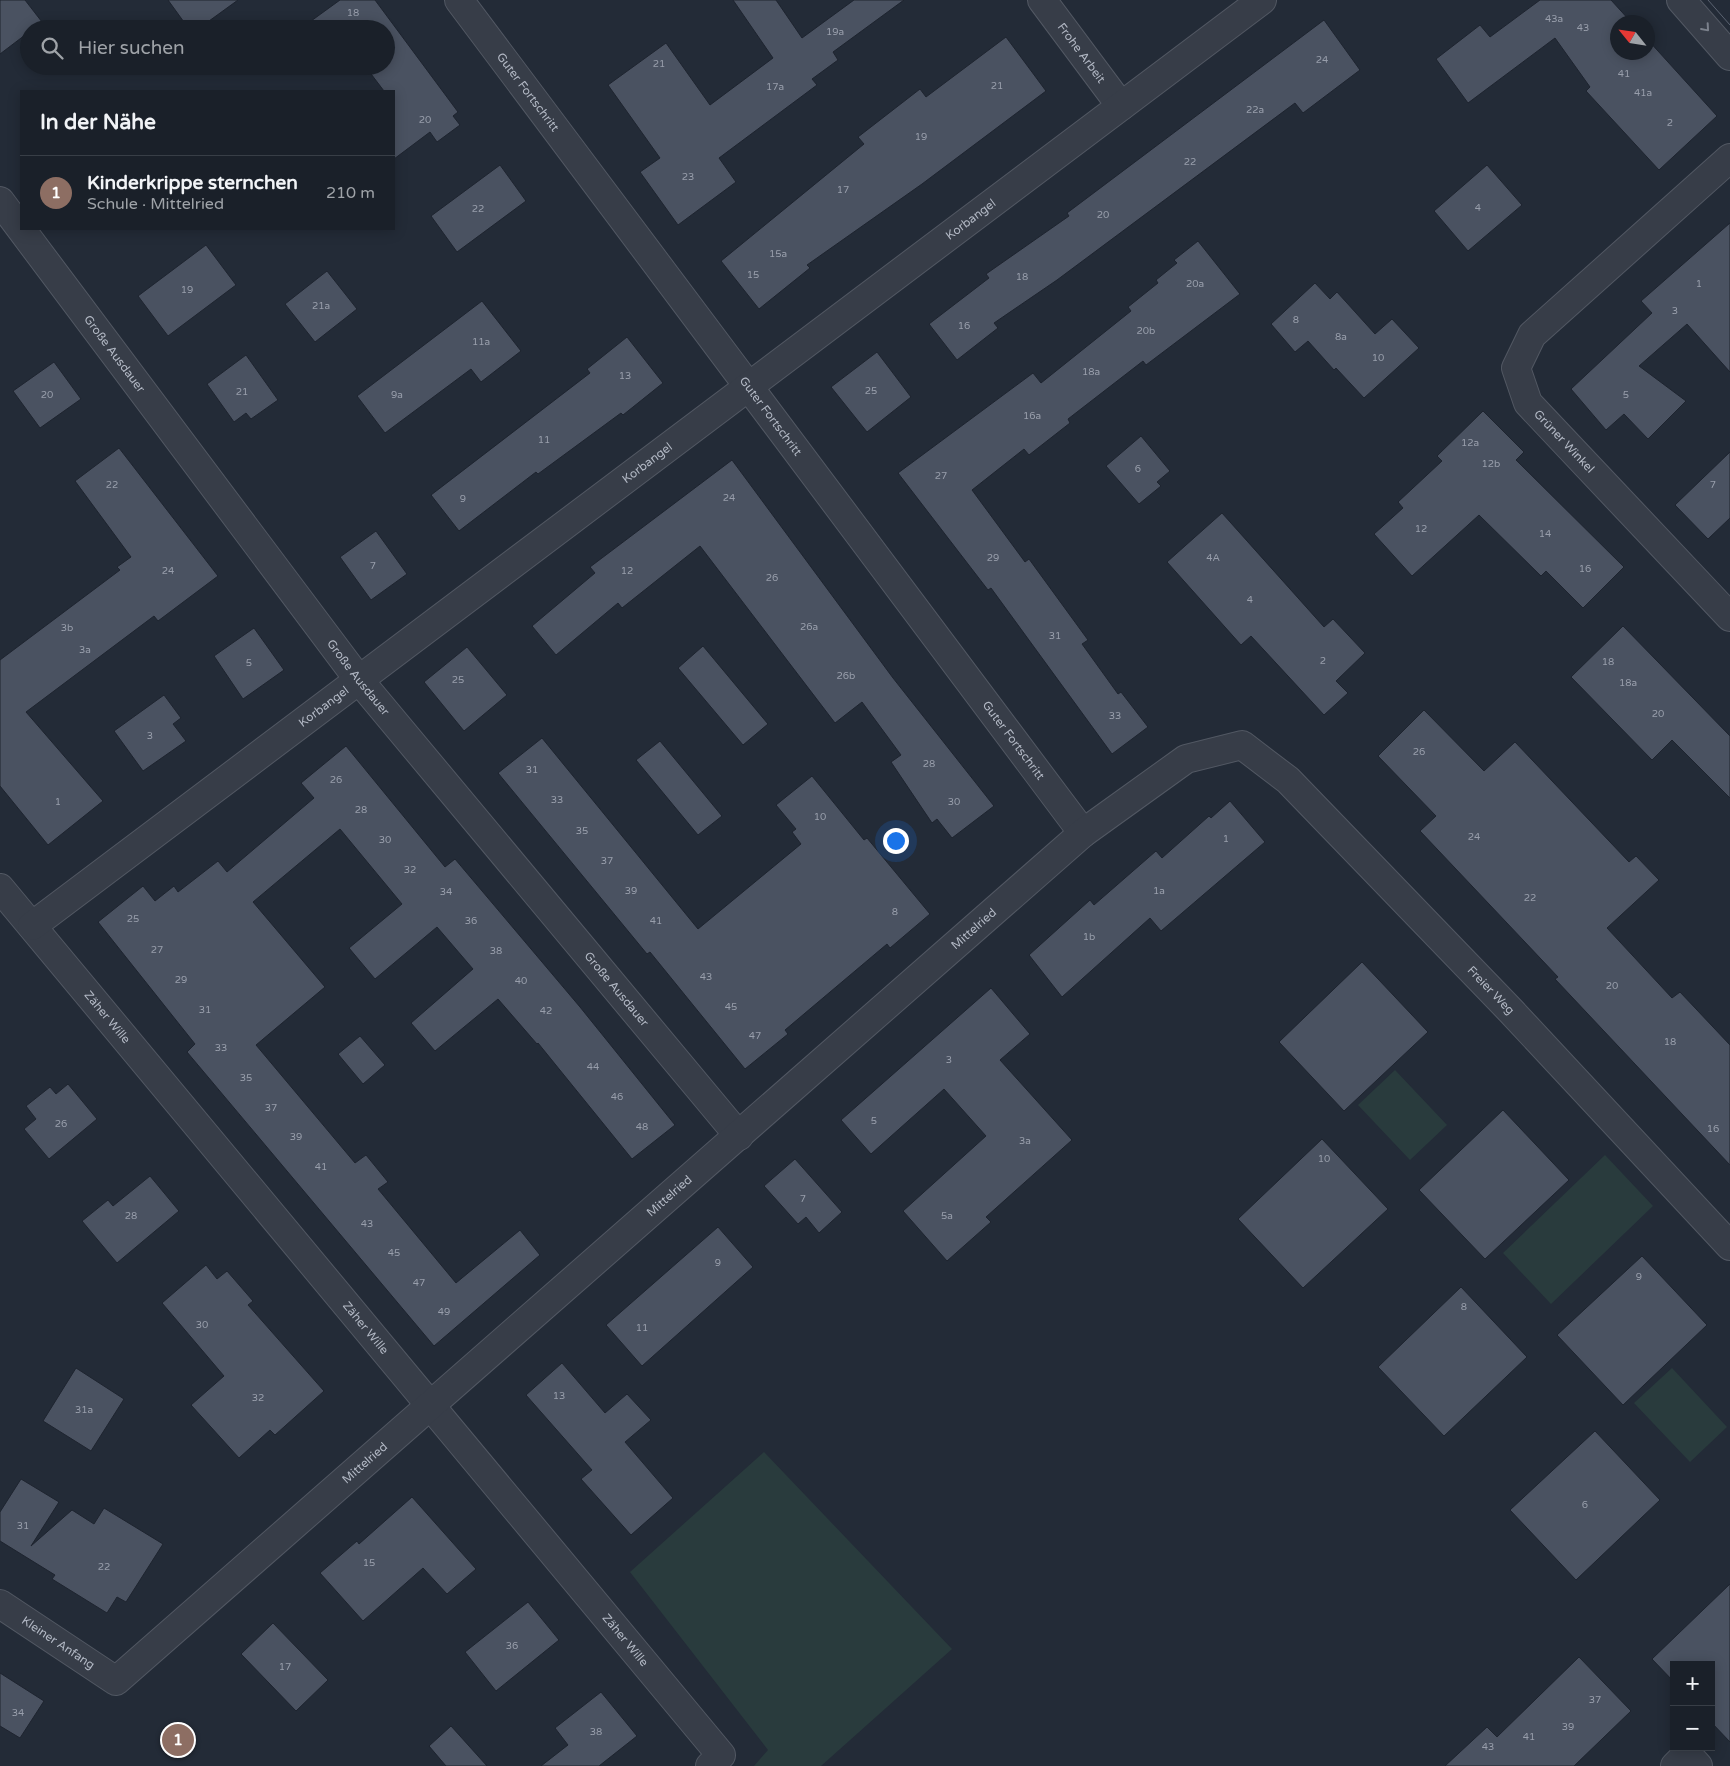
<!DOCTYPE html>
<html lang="de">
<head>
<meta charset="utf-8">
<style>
	body { margin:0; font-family:"Varela Round",sans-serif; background:#272d35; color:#f1f3f6 }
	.controls { position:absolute; right:15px; bottom:15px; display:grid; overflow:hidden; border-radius:0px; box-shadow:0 2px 12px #0003 }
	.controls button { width:45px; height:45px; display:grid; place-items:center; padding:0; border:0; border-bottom:1px solid #383e46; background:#1a2029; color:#f1f3f6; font:25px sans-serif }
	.compass { position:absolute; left:1610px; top:15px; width:45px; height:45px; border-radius:50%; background:#1a2029; box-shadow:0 2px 12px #0003; rotate:300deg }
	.you { position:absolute; left:895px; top:840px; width:18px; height:18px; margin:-12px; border:4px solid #fff; border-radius:50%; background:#1a73e8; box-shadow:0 0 0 8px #1a73e833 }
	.badge { display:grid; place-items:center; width:32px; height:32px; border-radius:50%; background:#8daeee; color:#fff; font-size:16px; font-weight:700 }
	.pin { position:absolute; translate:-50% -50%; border:2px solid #fff; box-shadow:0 1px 5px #0006 }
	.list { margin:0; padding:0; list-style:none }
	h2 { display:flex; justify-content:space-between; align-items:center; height:65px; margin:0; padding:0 20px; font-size:21px }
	h2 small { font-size:16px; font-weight:400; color:#9fa3a8 }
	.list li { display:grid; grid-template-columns:32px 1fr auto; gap:15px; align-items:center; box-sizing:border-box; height:75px; padding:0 20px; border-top:1px solid #383e46 }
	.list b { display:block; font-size:19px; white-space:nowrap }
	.list p { margin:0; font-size:16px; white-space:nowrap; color:#9fa3a8 }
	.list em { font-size:16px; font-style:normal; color:#9fa3a8 }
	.icon { flex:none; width:28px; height:28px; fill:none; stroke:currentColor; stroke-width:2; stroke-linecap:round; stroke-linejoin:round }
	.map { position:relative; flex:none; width:1730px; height:1766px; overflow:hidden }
	.search { position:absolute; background:#1a2029; box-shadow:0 2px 12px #0003; left:20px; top:20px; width:375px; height:55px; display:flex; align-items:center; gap:12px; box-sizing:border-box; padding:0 18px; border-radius:28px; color:#9fa3a8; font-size:19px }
	.panel { position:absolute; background:#1a2029; box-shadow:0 2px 12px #0003; left:20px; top:90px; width:375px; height:140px; border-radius:0px }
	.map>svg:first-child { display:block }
	.green { fill:#293b3d }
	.building { fill:#4a5261; stroke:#1e242f }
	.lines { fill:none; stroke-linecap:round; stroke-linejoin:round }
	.street-casing { stroke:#525863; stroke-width:30 }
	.street { stroke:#373d48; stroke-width:28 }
	.tram { stroke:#5b6371; stroke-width:1 }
	.oneway { stroke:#7b818c }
	.labels { text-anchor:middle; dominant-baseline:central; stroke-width:4; stroke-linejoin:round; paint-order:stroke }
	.number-label { font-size:10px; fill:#989eab }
	.street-label { font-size:12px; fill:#b2b8c4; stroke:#1c222d }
</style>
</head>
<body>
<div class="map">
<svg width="1730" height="1766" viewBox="0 0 1730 1766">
	<rect width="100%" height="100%" fill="#232b37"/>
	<!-- green -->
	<path class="green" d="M1395 1070 1447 1125 1410 1160 1358 1105Z
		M1605 1155 1653 1206 1551 1304 1503 1253Z
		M1672 1368 1727 1427 1690 1462 1634 1403Z
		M764 1452 952 1649 821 1766H754L768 1750 630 1572Z"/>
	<!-- building -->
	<path class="building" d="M0 0H25L42 22 33 29H29V32L0 54Z
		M168 0H238L198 29H189Z
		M340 0H375L458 112 453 116 460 125 437 142 430 132 394 159V91H384L365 66H386V29H300Z
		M733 0H776L802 38 854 0H904L833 52 838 60 812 79 817 85 719 158 736 182 678 225 640 172 660 158 608 85 666 43 710 105 773 58Z
		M1540 0H1611L1631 22H1618V52H1648V40L1717 116 1659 170 1586 91 1590 87 1555 38 1468 103 1436 59 1480 25 1490 37Z
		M1324 20 1360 70 1303 113 1295 103 1057 280 994 323 998 328 957 360 929 324 989 278 986 274 1069 216 1067 213Z
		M1006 37 1046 91 922 184 807 265 810 268 759 309 721 261 864 144 858 137 920 89 926 97Z
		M500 165 526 201 457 252 431 216Z
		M1487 165 1522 205 1468 251 1434 211Z
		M1730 223V372L1687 324 1639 366 1686 401 1648 439 1624 414 1606 430 1571 389 1652 313 1641 301Z
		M1198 241 1240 294 1146 365 1143 361 1068 419 1070 423 1029 455 1024 449 972 490 1025 562 1029 559 1088 640 1082 644 1118 694 1121 692 1148 727 1112 754 991 588 988 590 898 473 1033 373 1041 383 1131 311 1128 307 1158 283 1156 280 1177 263 1174 260Z
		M206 245 236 285 168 336 138 296Z
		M327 271 357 309 315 342 285 304Z
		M1315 283 1330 299 1337 292 1375 334 1392 319 1419 348 1364 398 1336 368 1334 370 1308 341 1295 352 1271 324Z
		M482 301 521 351 481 382 471 369 385 433 357 396Z
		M627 337 663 383 623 415 621 413 538 474 536 472 459 531 431 495 590 373 587 369Z
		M877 352 911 397 867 432 831 387Z
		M246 355 278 400 251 419 246 413 234 422 207 384Z
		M54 362 81 399 40 428 13 391Z
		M1483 411 1524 452 1516 460 1624 567 1583 608 1546 571 1541 576 1479 515 1412 576 1374 534 1403 508 1398 502 1442 461 1437 456Z
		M1141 436 1170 471 1157 482 1161 486 1139 504 1106 466Z
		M119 448 218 576 158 621 154 616 26 712 103 801 48 845 0 786V660L120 570 117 567 131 557 75 481Z
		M1730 452V518L1708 539 1675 505Z
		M732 460 893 678 994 806 952 838 937 819 932 823 891 762 901 755 862 702 835 723 700 546 622 608 618 603 556 655 532 626 595 573 590 567Z
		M1222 513 1324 627 1333 619 1365 653 1336 681 1348 693 1324 715 1251 636 1241 645 1167 562Z
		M376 531 407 574 371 600 340 557Z
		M1623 626 1730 736V798L1672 740 1652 760 1571 677Z
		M254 628 284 670 243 699 214 656Z
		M703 646 768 724 743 745 678 668Z
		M467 647 507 695 464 731 424 682Z
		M164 695 181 718 173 724 186 741 143 771 114 731Z
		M1424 710 1484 771 1515 742 1629 862 1636 856 1659 880 1607 928 1672 998 1680 992 1730 1045V1165L1555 979 1558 977 1420 831 1436 816 1378 756Z
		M542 738 698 929 801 844 792 832 796 829 776 805 812 776 864 840 867 838 930 914 890 948 887 944 785 1030 788 1034 745 1069 650 952 647 954 498 773Z
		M660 741 722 816 698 835 636 760Z
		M346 746 445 867 455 859 580 1007 675 1125 632 1159 538 1043 537 1044 498 999 435 1051 411 1023 473 969 437 927 375 979 349 948 402 904 340 829 253 902 325 987 256 1045 355 1163 366 1155 388 1182 378 1189 456 1283 520 1230 540 1255 434 1346 187 1052 195 1044 98 922 143 886 155 901 174 886 178 892 218 861 227 872 314 798 301 783Z
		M1230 801 1265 842 1161 931 1150 918 1062 997 1029 955 1090 900 1094 905 1156 851 1162 858 1209 816 1211 818Z
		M1362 962 1428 1032 1344 1111 1279 1042Z
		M991 988 1030 1034 1000 1060 1072 1140 986 1217 991 1222 947 1261 903 1211 986 1136 944 1089 871 1154 841 1120Z
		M360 1036 385 1065 363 1084 338 1054Z
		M68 1084 97 1119 49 1159 24 1129 36 1119 26 1106 50 1087 56 1094Z
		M1503 1110 1569 1180 1485 1259 1419 1190Z
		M1322 1139 1388 1209 1303 1288 1238 1219Z
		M795 1159 842 1212 819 1233 806 1217 798 1224 764 1186Z
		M150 1176 179 1211 117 1263 82 1221 108 1200 113 1206Z
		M718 1227 753 1267 642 1366 606 1325Z
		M1642 1256 1707 1325 1623 1405 1557 1335Z
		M206 1265 217 1279 227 1271 253 1301 248 1305 324 1391 275 1435 270 1430 239 1458 191 1405 224 1376 162 1303Z
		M1461 1287 1527 1357 1444 1436 1378 1367Z
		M562 1363 605 1413 627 1394 651 1420 625 1442 673 1498 631 1535 581 1479 592 1470 526 1395Z
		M76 1368 124 1399 91 1451 43 1421Z
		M1595 1431 1660 1500 1576 1580 1510 1510Z
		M21 1479 59 1502 31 1546 72 1510 94 1524 104 1508 163 1544 126 1602 117 1597 107 1613 52 1579 55 1575 0 1541V1512Z
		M412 1497 476 1569 447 1594 423 1568 363 1621 320 1573 357 1541 359 1544Z
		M1730 1584V1742L1711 1722V1665H1674V1682L1652 1659Z
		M528 1602 559 1640 496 1691 465 1652Z
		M273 1623 328 1680 296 1711 241 1654Z
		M1579 1657 1631 1711 1574 1766H1445L1487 1727 1497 1737Z
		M0 1673 44 1701 20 1738 0 1726Z
		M601 1692 637 1736 599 1766H541L568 1745 555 1728Z
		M451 1726 487 1766H446L429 1746Z"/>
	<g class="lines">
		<!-- street casing -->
		<g class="street-casing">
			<g id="street">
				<path id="s1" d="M459 0 1083 833"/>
				<path id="s2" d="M1042 0 1121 106"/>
				<path d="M1681 0 1730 56"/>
				<path id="s3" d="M1730 158 1532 335 1516 368 1528 403 1730 617"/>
				<path id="s4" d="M0 201 359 680 739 1136"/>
				<path id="s5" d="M0 888 721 1755 710 1766"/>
				<path id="s6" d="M32 926 1262 0"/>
				<path id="s7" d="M0 1604 116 1681 1083 833 1186 759 1242 745 1288 780 1511 1011 1730 1246"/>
				<path d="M1675 1766 1687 1754 1698 1766"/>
			</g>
		</g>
		<!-- street -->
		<use href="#street" class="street"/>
		<!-- tram -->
		<path class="tram" d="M1708 0 1730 25"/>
	</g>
	<!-- one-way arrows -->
	<defs><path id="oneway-chevron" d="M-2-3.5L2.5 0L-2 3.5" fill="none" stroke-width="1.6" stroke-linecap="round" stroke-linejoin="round" transform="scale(1.25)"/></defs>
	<use class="oneway" href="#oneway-chevron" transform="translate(1706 28) rotate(49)"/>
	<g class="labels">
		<!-- number labels -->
		<g class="number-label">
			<text x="353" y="13">18</text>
			<text x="1554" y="19">43a</text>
			<text x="1583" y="28">43</text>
			<text x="835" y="32">19a</text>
			<text x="1322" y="60">24</text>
			<text x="659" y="64">21</text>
			<text x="1624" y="74">41</text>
			<text x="997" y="86">21</text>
			<text x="775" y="87">17a</text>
			<text x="1643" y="93">41a</text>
			<text x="1255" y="110">22a</text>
			<text x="425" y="120">20</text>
			<text x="1670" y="123">2</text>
			<text x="921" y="137">19</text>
			<text x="1190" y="162">22</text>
			<text x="688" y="177">23</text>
			<text x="843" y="190">17</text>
			<text x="1478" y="208">4</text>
			<text x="478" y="209">22</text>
			<text x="1103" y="215">20</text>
			<text x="778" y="254">15a</text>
			<text x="753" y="275">15</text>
			<text x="1022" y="277">18</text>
			<text x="1195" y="284">20a</text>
			<text x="1699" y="284">1</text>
			<text x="187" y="290">19</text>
			<text x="321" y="306">21a</text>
			<text x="1675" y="311">3</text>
			<text x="1296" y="320">8</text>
			<text x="964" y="326">16</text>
			<text x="1146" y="331">20b</text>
			<text x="1341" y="337">8a</text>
			<text x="481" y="342">11a</text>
			<text x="1378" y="358">10</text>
			<text x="1091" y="372">18a</text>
			<text x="625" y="376">13</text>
			<text x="871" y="391">25</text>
			<text x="242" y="392">21</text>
			<text x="47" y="395">20</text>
			<text x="397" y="395">9a</text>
			<text x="1626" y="395">5</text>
			<text x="1032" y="416">16a</text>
			<text x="544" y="440">11</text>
			<text x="1470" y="443">12a</text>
			<text x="1491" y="464">12b</text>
			<text x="1138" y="469">6</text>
			<text x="941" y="476">27</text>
			<text x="112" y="485">22</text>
			<text x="1713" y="485">7</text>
			<text x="729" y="498">24</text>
			<text x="463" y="499">9</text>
			<text x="1421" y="529">12</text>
			<text x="1545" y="534">14</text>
			<text x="993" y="558">29</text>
			<text x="1213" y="558">4A</text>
			<text x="373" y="566">7</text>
			<text x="1585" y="569">16</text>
			<text x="168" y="571">24</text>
			<text x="627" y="571">12</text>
			<text x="772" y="578">26</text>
			<text x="1250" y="600">4</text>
			<text x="809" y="627">26a</text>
			<text x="67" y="628">3b</text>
			<text x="1055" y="636">31</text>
			<text x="85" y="650">3a</text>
			<text x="1323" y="661">2</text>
			<text x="1608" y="662">18</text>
			<text x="249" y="663">5</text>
			<text x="846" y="676">26b</text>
			<text x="458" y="680">25</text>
			<text x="1628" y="683">18a</text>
			<text x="1658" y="714">20</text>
			<text x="1115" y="716">33</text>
			<text x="150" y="736">3</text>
			<text x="1419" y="752">26</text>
			<text x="929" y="764">28</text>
			<text x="532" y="770">31</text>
			<text x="336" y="780">26</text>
			<text x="557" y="800">33</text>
			<text x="58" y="802">1</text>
			<text x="954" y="802">30</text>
			<text x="361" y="810">28</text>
			<text x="820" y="817">10</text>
			<text x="582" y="831">35</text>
			<text x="1474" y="837">24</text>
			<text x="1226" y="839">1</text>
			<text x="385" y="840">30</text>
			<text x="607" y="861">37</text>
			<text x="410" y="870">32</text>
			<text x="631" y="891">39</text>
			<text x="1159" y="891">1a</text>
			<text x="446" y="892">34</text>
			<text x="1530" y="898">22</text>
			<text x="895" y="912">8</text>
			<text x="133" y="919">25</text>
			<text x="471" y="921">36</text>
			<text x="656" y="921">41</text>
			<text x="1089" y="937">1b</text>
			<text x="157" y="950">27</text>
			<text x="496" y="951">38</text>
			<text x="706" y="977">43</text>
			<text x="181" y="980">29</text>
			<text x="521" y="981">40</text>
			<text x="1612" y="986">20</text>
			<text x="731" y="1007">45</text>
			<text x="205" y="1010">31</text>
			<text x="546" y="1011">42</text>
			<text x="755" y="1036">47</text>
			<text x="1670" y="1042">18</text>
			<text x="221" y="1048">33</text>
			<text x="949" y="1060">3</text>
			<text x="593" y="1067">44</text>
			<text x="246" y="1078">35</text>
			<text x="617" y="1097">46</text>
			<text x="271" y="1108">37</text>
			<text x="874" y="1121">5</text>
			<text x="61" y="1124">26</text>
			<text x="642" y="1127">48</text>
			<text x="1713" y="1129">16</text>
			<text x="296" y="1137">39</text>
			<text x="1025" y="1141">3a</text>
			<text x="1324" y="1159">10</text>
			<text x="321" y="1167">41</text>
			<text x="803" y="1199">7</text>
			<text x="131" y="1216">28</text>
			<text x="947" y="1216">5a</text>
			<text x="367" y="1224">43</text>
			<text x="394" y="1253">45</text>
			<text x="718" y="1263">9</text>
			<text x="1639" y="1277">9</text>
			<text x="419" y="1283">47</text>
			<text x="1464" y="1307">8</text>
			<text x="444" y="1312">49</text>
			<text x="202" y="1325">30</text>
			<text x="642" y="1328">11</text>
			<text x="559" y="1396">13</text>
			<text x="258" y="1398">32</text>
			<text x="84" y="1410">31a</text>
			<text x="1585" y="1505">6</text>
			<text x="23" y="1526">31</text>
			<text x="369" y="1563">15</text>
			<text x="104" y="1567">22</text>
			<text x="512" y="1646">36</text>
			<text x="285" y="1667">17</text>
			<text x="1595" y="1700">37</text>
			<text x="18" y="1713">34</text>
			<text x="1568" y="1727">39</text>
			<text x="596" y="1732">38</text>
			<text x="1529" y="1737">41</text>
			<text x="1488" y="1747">43</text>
		</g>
		<!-- street labels -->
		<g class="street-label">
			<text stroke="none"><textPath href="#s2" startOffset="66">Frohe Arbeit</textPath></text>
			<text stroke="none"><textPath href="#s1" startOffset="115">Guter Fortschritt</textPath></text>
			<text stroke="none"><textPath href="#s6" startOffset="1175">Korbangel</textPath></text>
			<text stroke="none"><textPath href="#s4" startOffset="191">Große Ausdauer</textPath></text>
			<text stroke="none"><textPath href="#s1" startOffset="520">Guter Fortschritt</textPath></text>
			<text stroke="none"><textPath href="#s3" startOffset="392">Grüner Winkel</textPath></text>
			<text stroke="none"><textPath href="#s6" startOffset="770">Korbangel</textPath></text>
			<text stroke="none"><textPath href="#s4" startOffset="596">Große Ausdauer</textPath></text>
			<text stroke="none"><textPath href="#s6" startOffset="365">Korbangel</textPath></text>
			<text stroke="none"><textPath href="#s1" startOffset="925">Guter Fortschritt</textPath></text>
			<text stroke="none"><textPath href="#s7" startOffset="1280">Mittelried</textPath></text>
			<text stroke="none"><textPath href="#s4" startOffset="1001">Große Ausdauer</textPath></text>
			<text stroke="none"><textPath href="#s7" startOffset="1960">Freier Weg</textPath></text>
			<text stroke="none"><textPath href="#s5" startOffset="168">Zäher Wille</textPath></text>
			<text stroke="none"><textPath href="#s7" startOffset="875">Mittelried</textPath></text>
			<text stroke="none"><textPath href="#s5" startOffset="572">Zäher Wille</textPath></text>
			<text stroke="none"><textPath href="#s7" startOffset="470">Mittelried</textPath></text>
			<text stroke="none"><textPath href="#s5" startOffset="978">Zäher Wille</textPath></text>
			<text stroke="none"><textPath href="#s7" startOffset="70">Kleiner Anfang</textPath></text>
		</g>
	</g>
</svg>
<div class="controls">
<button>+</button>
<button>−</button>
</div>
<svg class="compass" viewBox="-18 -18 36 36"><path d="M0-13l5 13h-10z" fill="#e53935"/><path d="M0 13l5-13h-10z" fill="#9fa3a8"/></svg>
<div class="you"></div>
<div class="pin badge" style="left:178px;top:1740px;background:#8d6e63">1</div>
<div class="search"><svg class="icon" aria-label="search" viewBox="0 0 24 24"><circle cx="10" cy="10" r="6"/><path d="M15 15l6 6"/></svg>Hier suchen</div>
<section class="panel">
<h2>In der Nähe<small></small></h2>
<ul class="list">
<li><span class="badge" style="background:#8d6e63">1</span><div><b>Kinderkrippe sternchen</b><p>Schule · Mittelried</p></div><em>210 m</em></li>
</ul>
</section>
</div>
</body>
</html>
